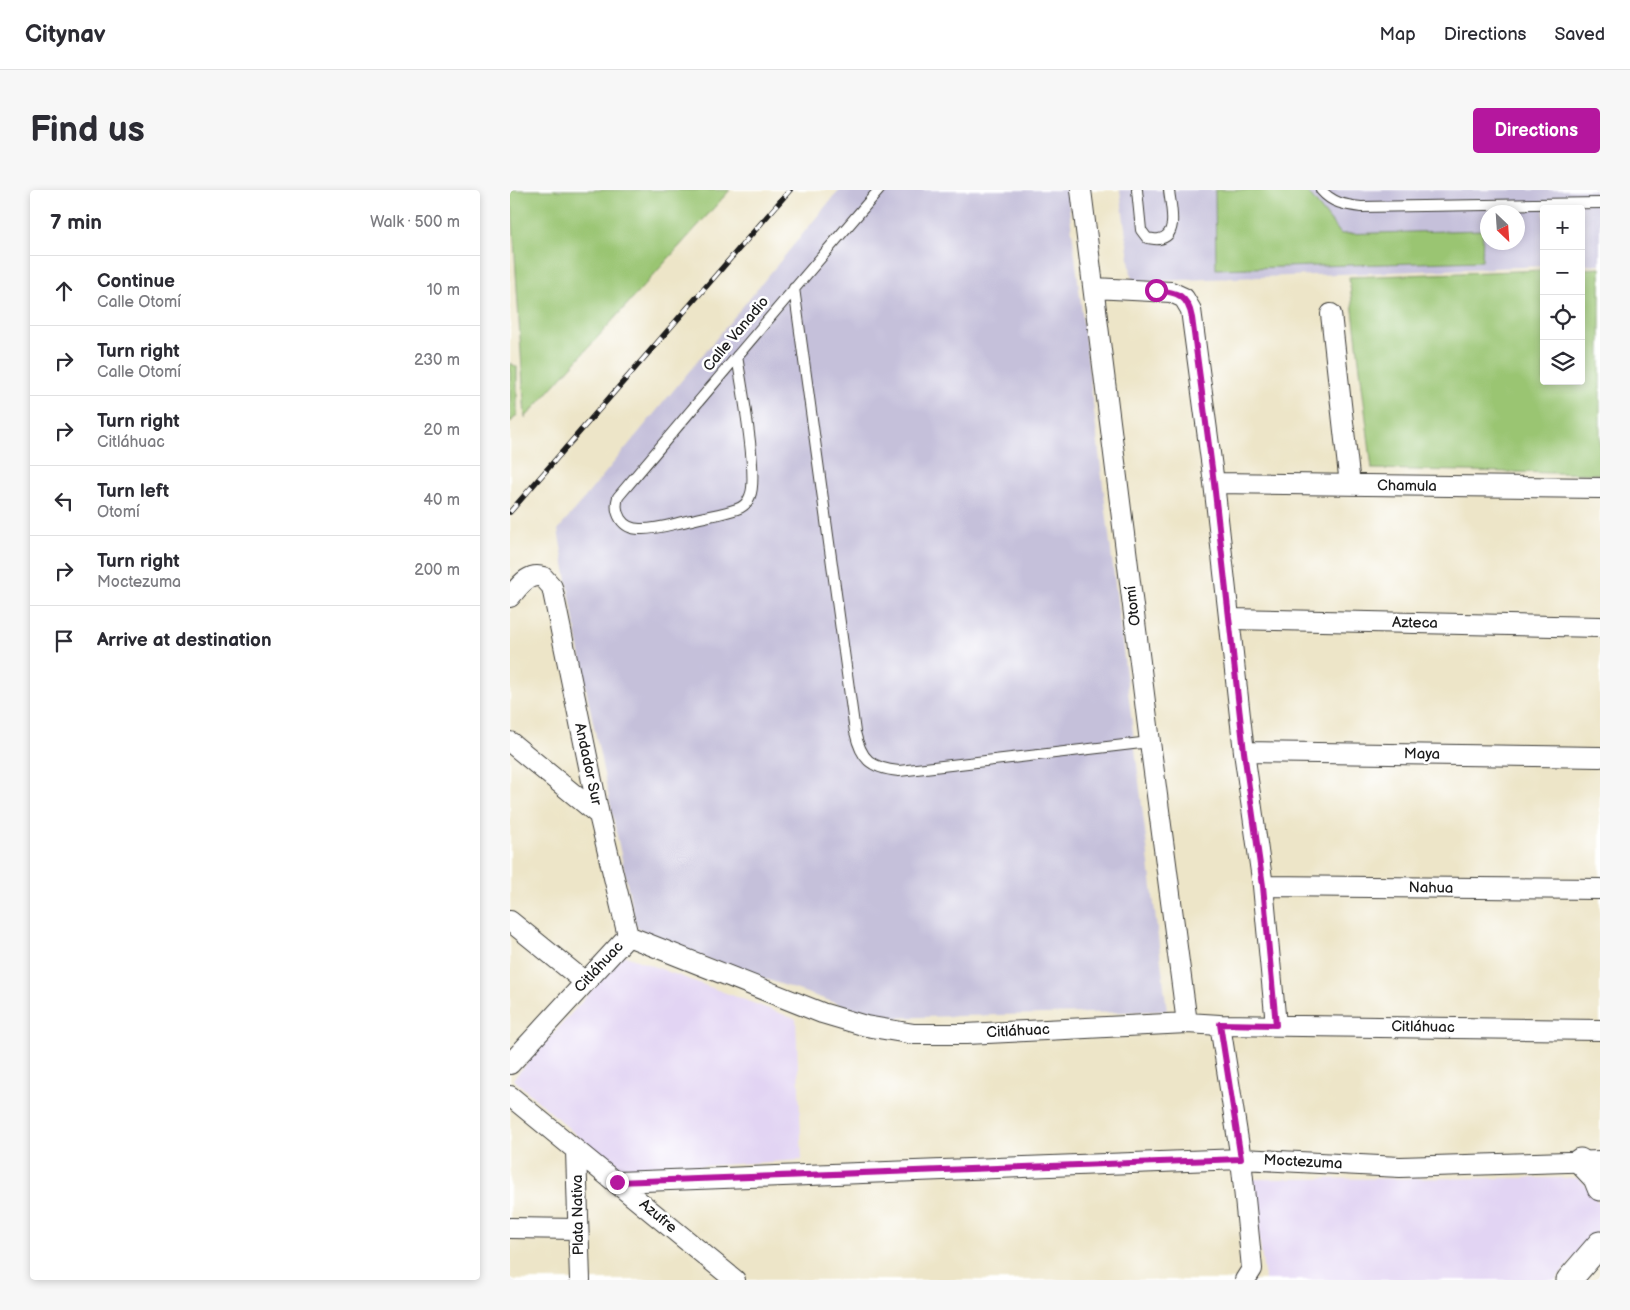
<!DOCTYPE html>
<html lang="en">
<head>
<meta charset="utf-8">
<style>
	body { margin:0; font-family:"Balsamiq Sans",sans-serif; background:#f7f7f7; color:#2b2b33 }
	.controls { position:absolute; right:15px; top:15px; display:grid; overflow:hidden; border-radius:5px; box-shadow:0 2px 8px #0003 }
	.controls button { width:45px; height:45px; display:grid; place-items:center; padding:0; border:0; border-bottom:1px solid #e1e1e2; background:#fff; color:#2b2b33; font:25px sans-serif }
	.compass { position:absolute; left:970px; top:15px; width:45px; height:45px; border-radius:50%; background:#fff; box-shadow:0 2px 8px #0003; rotate:155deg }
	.stop { position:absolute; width:15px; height:15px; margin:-11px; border:4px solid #b5179e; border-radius:50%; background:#fff }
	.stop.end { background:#b5179e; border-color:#fff; box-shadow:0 1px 5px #0008 }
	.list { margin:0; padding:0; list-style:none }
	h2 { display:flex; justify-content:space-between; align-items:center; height:65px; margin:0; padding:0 20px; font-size:21px }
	h2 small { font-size:16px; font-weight:400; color:#7c7c81 }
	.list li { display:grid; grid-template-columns:32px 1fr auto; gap:15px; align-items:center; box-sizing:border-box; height:70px; padding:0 20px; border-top:1px solid #e1e1e2 }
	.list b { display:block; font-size:19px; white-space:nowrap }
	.list p { margin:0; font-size:16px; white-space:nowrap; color:#7c7c81 }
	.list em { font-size:16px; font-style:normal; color:#7c7c81 }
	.icon { flex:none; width:28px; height:28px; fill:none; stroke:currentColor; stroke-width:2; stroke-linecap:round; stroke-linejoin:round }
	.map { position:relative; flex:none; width:1090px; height:1090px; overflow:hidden; border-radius:5px }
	header { display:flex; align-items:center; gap:30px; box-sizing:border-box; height:70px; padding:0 25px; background:#fff; border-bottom:1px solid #e1e1e2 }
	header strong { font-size:24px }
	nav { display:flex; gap:28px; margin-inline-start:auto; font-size:18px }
	.intro { display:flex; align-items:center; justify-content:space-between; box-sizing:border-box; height:120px; padding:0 30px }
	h1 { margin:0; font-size:35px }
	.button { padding:12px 22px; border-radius:5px; background:#b5179e; color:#fff; font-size:18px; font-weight:700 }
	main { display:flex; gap:30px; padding:0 30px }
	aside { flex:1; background:#fff; border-radius:5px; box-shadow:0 2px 8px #0003 }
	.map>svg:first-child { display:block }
	.built { fill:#e2d4f3 }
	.industrial { fill:#c5c0da; fill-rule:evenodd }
	.green { fill:#9ac572; stroke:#5b7047 }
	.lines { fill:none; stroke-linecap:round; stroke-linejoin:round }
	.service-casing { stroke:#3b3a36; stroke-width:12 }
	.minor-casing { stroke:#3b3a36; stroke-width:22 }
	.tertiary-casing { stroke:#3b3a36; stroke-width:27 }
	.service { stroke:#fff; stroke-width:10 }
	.minor { stroke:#fff; stroke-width:20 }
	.tertiary { stroke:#fff; stroke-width:25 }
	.rail-casing { stroke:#1c1c1c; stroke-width:5.5 }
	.rail { stroke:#fff; stroke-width:4; stroke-dasharray:11; stroke-linecap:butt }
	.route { stroke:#b5179e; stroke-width:6 }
	.labels { text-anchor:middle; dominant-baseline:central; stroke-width:5; stroke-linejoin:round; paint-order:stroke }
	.street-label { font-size:15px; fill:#1c1c1c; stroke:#fff }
</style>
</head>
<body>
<header>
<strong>Citynav</strong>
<nav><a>Map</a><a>Directions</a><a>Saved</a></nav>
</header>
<div class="intro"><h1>Find us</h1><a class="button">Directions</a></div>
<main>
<aside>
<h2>7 min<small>Walk · 500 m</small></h2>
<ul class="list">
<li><svg class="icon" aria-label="ahead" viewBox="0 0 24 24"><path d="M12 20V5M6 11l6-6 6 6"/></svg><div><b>Continue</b><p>Calle Otomí</p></div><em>10 m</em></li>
<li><svg class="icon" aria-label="right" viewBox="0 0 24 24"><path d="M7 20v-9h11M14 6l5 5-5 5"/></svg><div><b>Turn right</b><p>Calle Otomí</p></div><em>230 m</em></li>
<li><svg class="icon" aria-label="right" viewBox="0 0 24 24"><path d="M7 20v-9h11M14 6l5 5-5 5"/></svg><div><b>Turn right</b><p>Citláhuac</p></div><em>20 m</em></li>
<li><svg class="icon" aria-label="left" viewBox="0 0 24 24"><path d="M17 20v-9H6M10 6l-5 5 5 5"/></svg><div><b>Turn left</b><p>Otomí</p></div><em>40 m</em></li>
<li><svg class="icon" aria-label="right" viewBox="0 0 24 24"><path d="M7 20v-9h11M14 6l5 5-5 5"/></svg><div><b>Turn right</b><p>Moctezuma</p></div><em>200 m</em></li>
<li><svg class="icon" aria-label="arrive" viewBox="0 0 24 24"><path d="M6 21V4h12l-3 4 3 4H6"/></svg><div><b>Arrive at destination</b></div></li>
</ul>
</aside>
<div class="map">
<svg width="1090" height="1090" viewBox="0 0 1090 1090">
	<rect width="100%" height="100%" fill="#fff"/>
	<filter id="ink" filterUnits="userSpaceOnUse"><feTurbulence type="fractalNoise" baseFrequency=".02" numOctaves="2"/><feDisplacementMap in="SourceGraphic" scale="10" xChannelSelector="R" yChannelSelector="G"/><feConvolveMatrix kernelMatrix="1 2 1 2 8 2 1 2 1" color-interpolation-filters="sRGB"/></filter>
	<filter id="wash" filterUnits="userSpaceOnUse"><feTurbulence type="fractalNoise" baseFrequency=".0096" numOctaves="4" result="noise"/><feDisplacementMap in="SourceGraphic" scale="20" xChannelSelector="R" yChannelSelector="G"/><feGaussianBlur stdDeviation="1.12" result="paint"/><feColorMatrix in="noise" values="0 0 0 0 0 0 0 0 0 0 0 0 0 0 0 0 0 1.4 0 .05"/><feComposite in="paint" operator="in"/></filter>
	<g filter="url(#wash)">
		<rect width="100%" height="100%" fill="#ede5c8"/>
		<!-- built -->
		<path class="built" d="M113 765 286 829 292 970 107 981 3 889Z
			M1067 988 1074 993 1090 1014V1035L1089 1040 1045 1090H755L741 989Z"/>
		<!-- industrial -->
		<path class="industrial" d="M329 0H557L657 821 370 828 153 754 126 736 78 508 48 340Z
			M610 0H1090V74L1071 75V19H1034V76L622 92ZM978 22H1008V52H978Z"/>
		<!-- green -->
		<path class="green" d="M0 0H220L15 228 2 17H0Z
			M705 0H796L831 44 973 40 972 71 706 79Z
			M1090 78V284L862 279 839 87 1034 80V191H1071V79Z
			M0 173 7 177V225L0 233Z"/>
	</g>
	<g filter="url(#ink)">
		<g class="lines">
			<!-- service casing -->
			<g class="service-casing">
				<path id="service" d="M627 0 631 40 637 48C640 48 646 50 649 49 670 46 660 14 659 0
					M811 0C822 13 835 15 851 17L1090 13
					M284 98 345 542C351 569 360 578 389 581L640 552
					M227 166C231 192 249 287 240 306 238 312 233 317 227 319 213 324 197 326 182 330 165 333 147 340 130 339 112 339 103 323 108 307 194 205 281 102 369 0"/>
			</g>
			<!-- minor casing -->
			<g class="minor-casing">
				<path id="minor" d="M571 0 640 552 677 833
					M584 98 661 102 674 108 681 120 704 293 734 562 753 696 766 835
					M821 124 840 295
					M704 293 1090 298
					M0 407C9 397 18 382 33 387L42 397 89 625 118 746
					M720 429 1090 437
					M0 552 89 625
					M734 562 1090 567
					M753 696 1090 699
					M0 731 75 792
					M118 746 312 823 356 836 404 844H456L677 833 710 835 1090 840
					M710 835 731 969 741 1068 742 1079 735 1090
					M0 874 118 746
					M0 906 225 1090
					M66 961 70 1090
					M107 992 731 969 890 977 1090 971
					M0 1038 68 1039"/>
			</g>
			<!-- tertiary casing -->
			<g class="tertiary-casing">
				<path id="tertiary" d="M1070 971 1086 988 1090 998
					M1059 1090 1090 1054"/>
			</g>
			<!-- service -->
			<use href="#service" class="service"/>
			<!-- minor -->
			<use href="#minor" class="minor"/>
			<!-- tertiary -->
			<use href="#tertiary" class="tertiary"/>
			<!-- rail casing -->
			<g class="rail-casing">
				<path id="rail" d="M0 322 280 0"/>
			</g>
			<!-- rail -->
			<use href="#rail" class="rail"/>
		</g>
	</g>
	<g class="lines" filter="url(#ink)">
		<!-- route -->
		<path class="route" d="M107 992 731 969 710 834 766 835 753 696 734 562 704 293 682 128C678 105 667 102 646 100"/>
	</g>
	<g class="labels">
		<!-- street labels -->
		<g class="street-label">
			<text transform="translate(226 144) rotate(-50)">Calle Vanadio</text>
			<text transform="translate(897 296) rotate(1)">Chamula</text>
			<text transform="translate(623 416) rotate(-97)">Otomí</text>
			<text transform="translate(905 433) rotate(1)">Azteca</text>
			<text transform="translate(912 564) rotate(1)">Maya</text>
			<text transform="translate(78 574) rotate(78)">Andador Sur</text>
			<text transform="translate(921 698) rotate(1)">Nahua</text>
			<text transform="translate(89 777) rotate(-47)">Citláhuac</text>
			<text transform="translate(913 837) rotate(1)">Citláhuac</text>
			<text transform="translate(508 841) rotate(-3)">Citláhuac</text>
			<text transform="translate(793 972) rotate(3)">Moctezuma</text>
			<text transform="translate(68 1025) rotate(-91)">Plata Nativa</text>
			<text transform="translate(148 1026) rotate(40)">Azufre</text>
		</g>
	</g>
</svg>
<div class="controls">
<button>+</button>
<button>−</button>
<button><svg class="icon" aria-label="locate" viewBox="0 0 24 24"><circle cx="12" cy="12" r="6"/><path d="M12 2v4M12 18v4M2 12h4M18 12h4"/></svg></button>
<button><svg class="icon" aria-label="layers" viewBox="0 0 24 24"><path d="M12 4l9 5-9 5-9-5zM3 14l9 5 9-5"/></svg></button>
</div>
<svg class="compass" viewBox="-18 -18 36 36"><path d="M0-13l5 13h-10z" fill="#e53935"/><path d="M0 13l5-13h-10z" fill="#7c7c81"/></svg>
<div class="stop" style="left:646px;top:100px"></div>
<div class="stop end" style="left:107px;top:992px"></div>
</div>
</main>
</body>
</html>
